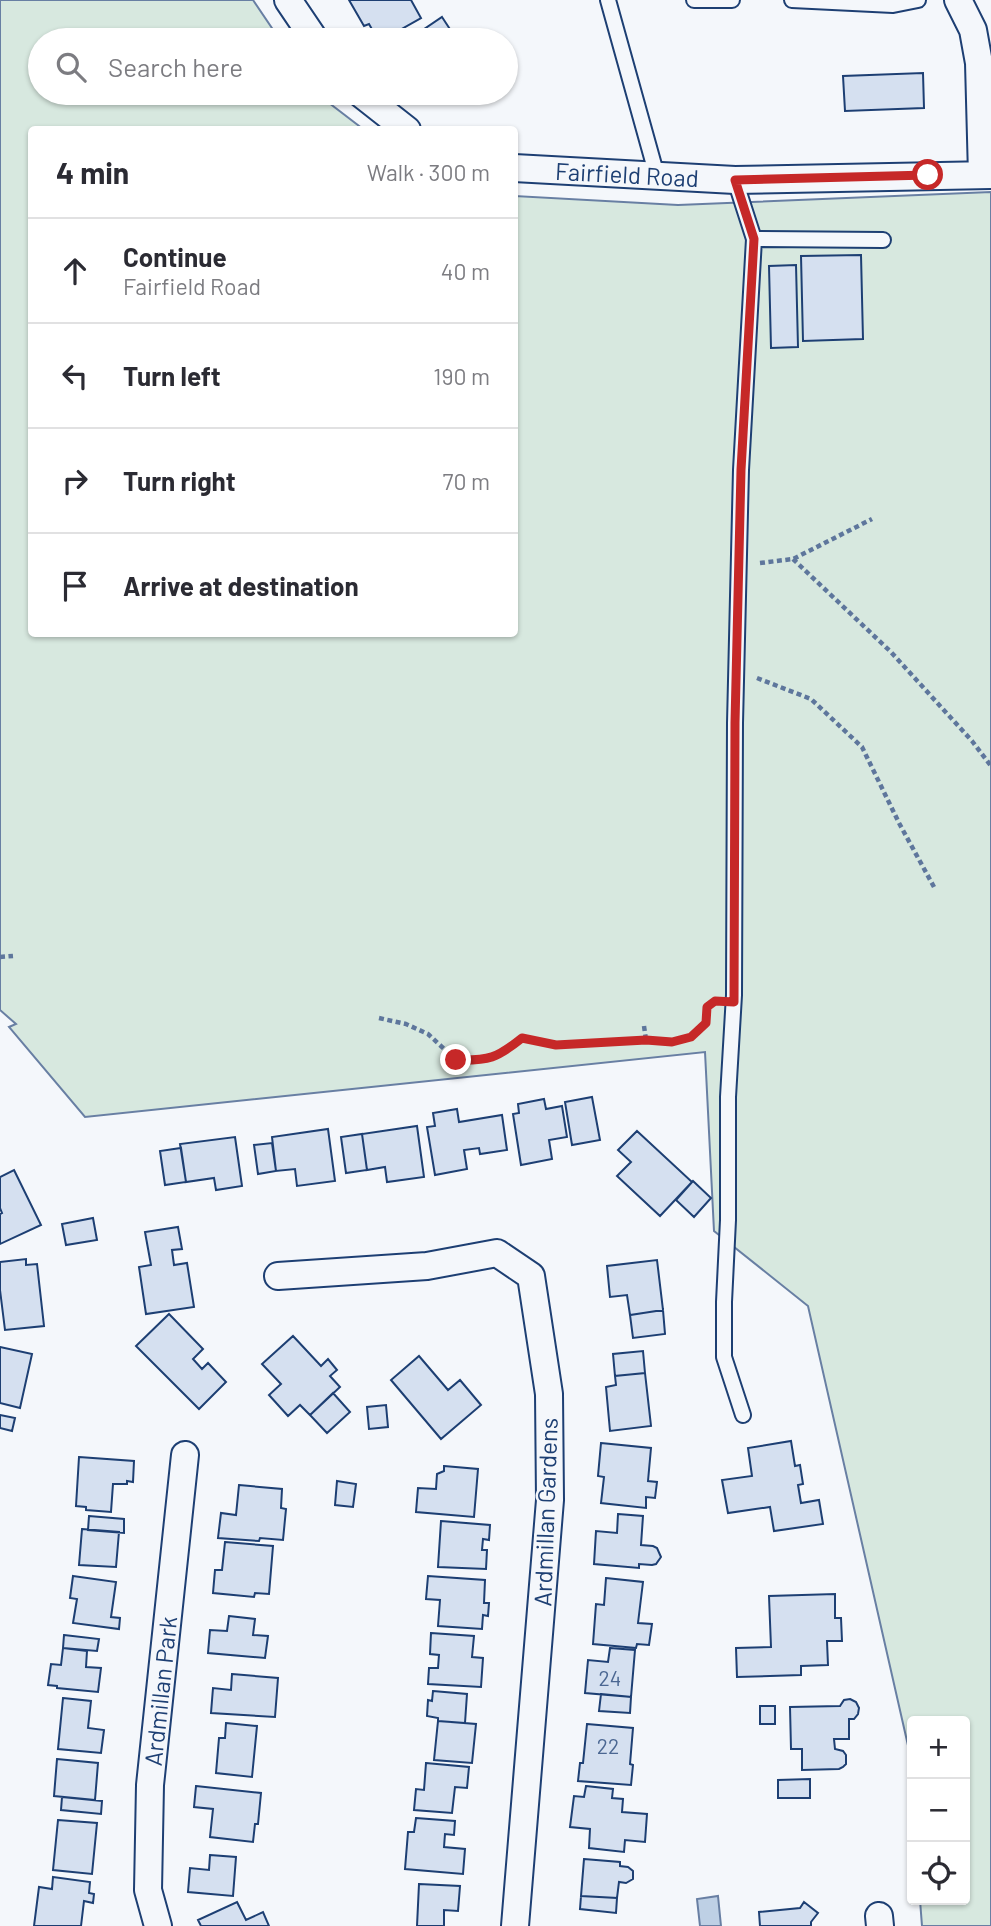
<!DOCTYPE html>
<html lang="en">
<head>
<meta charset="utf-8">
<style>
	body { margin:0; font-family:Barlow,sans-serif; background:#f7f7f7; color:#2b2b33 }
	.controls { position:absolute; right:21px; bottom:21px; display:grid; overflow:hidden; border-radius:7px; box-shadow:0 2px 5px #0004 }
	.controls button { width:63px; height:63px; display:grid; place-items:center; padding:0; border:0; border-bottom:2px solid #e1e1e2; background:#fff; color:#2b2b33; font:35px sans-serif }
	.stop { position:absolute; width:21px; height:21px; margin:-16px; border:5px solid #c62828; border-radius:50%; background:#fff }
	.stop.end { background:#c62828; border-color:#fff; box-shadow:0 2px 7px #0008 }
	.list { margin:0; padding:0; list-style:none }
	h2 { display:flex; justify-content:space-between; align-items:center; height:91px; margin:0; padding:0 28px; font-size:30px }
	h2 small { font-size:23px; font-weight:400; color:#7c7c81 }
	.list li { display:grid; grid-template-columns:46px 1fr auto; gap:21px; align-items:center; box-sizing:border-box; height:105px; padding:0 28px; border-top:2px solid #e1e1e2 }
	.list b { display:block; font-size:26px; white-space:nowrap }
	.list p { margin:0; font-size:23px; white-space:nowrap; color:#7c7c81 }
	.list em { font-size:23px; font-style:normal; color:#7c7c81 }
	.icon { flex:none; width:38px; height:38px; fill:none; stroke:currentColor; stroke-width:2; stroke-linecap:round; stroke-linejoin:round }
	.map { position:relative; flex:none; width:991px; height:1926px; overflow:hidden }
	.search { position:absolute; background:#fff; box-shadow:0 2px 5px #0004; left:28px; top:28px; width:490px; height:77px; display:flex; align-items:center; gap:18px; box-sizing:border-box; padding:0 24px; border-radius:38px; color:#7c7c81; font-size:26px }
	.panel { position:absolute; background:#fff; box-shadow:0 2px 5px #0004; left:28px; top:126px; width:490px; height:511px; border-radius:7px }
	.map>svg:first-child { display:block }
	.green { fill:#d7e8df; stroke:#687fa3; stroke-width:2 }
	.water { fill:#bed0e5; stroke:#687fa3; stroke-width:2 }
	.building { fill:#d5e0f0; stroke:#1d3f73; stroke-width:2 }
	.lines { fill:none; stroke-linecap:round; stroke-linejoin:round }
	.service-casing { stroke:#1d3f73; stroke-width:18 }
	.minor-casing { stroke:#1d3f73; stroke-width:30 }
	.path { stroke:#5e769c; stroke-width:4.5; stroke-dasharray:5 3.5; stroke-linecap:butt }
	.service { stroke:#f4f7fb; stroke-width:14 }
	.minor { stroke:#f4f7fb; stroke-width:26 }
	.route { stroke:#c62828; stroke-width:9 }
	.labels { text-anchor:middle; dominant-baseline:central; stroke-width:5; stroke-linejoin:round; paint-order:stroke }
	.number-label { font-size:21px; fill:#4b6792 }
	.street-label { font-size:24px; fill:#1d3f73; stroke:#f4f7fb }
</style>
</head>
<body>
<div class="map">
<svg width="991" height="1926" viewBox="0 0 991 1926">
	<rect width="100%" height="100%" fill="#f4f7fb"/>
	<!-- green -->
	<path class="green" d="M0 0H253L280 40H40V93H316L363 129 32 130V634H514L515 196 678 205 991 192V1926H922L920 1900H965V1721H912V1763L808 1306 714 1231 705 1052 85 1117 9 1027 16 1024 0 1010Z"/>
	<!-- water -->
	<path class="water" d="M718 1896 721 1926H700L697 1899Z"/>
	<!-- building -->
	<path class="building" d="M349 0H411L421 18 382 40H378L369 24 364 26Z
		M442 17 457 40H408Z
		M923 73 924 108 845 111 843 76Z
		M861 255 863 339 803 341 801 256Z
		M796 265 798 347 771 348 769 266Z
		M592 1097 600 1140 572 1145 565 1102Z
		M544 1099 546 1109 562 1106 567 1137 549 1140 552 1159 521 1165 513 1114 519 1113 518 1104Z
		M457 1109 459 1122 502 1115 507 1150 480 1154 479 1148 464 1150 467 1169 435 1175 427 1127 435 1126 433 1113Z
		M417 1126 424 1177 387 1182 385 1167 367 1170 362 1134Z
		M328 1129 335 1181 297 1186 295 1169 276 1171 272 1137Z
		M637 1131 692 1182 660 1216 617 1176 631 1162 618 1150Z
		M362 1134 367 1170 346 1173 341 1137Z
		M235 1137 242 1186 216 1190 214 1178 186 1182 180 1144Z
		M272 1143 276 1171 258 1174 254 1145Z
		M181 1148 186 1182 165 1185 160 1151Z
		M14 1170 41 1225 0 1244V1214L2 1213 0 1208V1177Z
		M693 1181 711 1198 694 1217 676 1200Z
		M93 1218 97 1240 66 1245 62 1224Z
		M178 1227 182 1249 172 1250 174 1265 187 1263 194 1307 146 1314 139 1267 151 1265 145 1232Z
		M26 1259V1265L37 1264 44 1326 5 1330 0 1290V1262Z
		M657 1260 663 1310 630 1315 627 1295 610 1297 607 1266Z
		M663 1310 665 1334 633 1338 630 1315Z
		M169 1314 203 1349 193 1359 202 1369 208 1363 226 1382 199 1409 136 1346Z
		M293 1336 321 1366 328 1359 337 1370 330 1376 340 1387 310 1415 300 1405 288 1416 269 1395 281 1384 262 1364Z
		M0 1347 32 1354 20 1408 0 1403Z
		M643 1351 645 1373 615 1376 613 1354Z
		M419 1356 448 1390 460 1380 481 1405 441 1439 391 1380Z
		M645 1373 651 1426 610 1431 606 1387 616 1385 615 1376Z
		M333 1393 350 1412 327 1433 310 1415Z
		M386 1405 388 1427 369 1429 367 1407Z
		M0 1415 15 1418 12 1431 0 1428Z
		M791 1441 795 1466 800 1465 803 1484 798 1485 801 1503 819 1500 823 1524 774 1531 770 1507 728 1513 722 1480 752 1476 748 1448Z
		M601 1443 651 1448 648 1481 657 1482 655 1498 646 1497V1508L601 1503 604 1477 598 1476Z
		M79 1457 134 1461 133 1482 127 1481V1484H113L111 1512 86 1510V1507L76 1506Z
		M444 1466 478 1469 474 1517 416 1512 418 1488 436 1489 437 1474 444 1471Z
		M337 1481 356 1484 353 1507 335 1505Z
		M239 1485 282 1489 281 1508 286 1509 283 1540 260 1538 259 1541 218 1538 221 1513 236 1515Z
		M618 1514 643 1516 641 1545 653 1546 657 1548 661 1557 656 1564 652 1565 639 1564V1568L594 1564 596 1531 617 1533Z
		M89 1516 124 1519V1533L88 1530Z
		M441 1521 490 1525 489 1540 483 1539 482 1550H487L486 1569 438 1567Z
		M82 1529 119 1532 116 1567 79 1565Z
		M225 1542 273 1546 269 1594 255 1593 254 1597 213 1593 215 1570H222Z
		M73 1576 116 1582 111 1617 120 1618 119 1629 73 1623 77 1599 70 1598Z
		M428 1576 485 1580 484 1603H489L488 1616 483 1615 482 1629 438 1626 440 1600 426 1599Z
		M606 1578 643 1582 638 1623 652 1624 649 1645 637 1644 636 1648 593 1644 596 1604 604 1605Z
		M835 1594V1618H841L842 1641H827L828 1665 801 1666V1675L737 1677 736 1648 771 1647 769 1596Z
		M229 1616 255 1619 253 1635 268 1636 265 1658 208 1653 210 1630 227 1631Z
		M431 1633 474 1636 472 1657 483 1658 481 1687 428 1684 429 1668H438L439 1655 430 1654Z
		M64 1635 99 1639 97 1651 63 1648Z
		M63 1648 87 1651 86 1667 101 1668 98 1692 57 1688V1686L48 1685 51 1664 61 1665Z
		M610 1648 635 1650 631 1697 585 1693 588 1660 608 1662Z
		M232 1674 278 1678 275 1717 211 1713 213 1688 231 1690Z
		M433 1691 467 1694 465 1723 438 1721V1718L427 1716 428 1700 432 1701Z
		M601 1694 631 1697 630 1713 599 1711Z
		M63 1698 91 1701 88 1728 104 1730 101 1753 58 1749Z
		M850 1699 856 1702 859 1708 858 1714 854 1719H849V1739H834L835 1749 843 1751 846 1755V1764L843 1767 839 1769 802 1770V1749H791L790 1707 840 1706 844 1700Z
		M760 1706H775V1724H760Z
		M438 1721 476 1724 472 1763 434 1760Z
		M226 1723 257 1726 252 1777 216 1773 219 1738H225Z
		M587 1724 633 1728 630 1764 633 1765 631 1785 578 1781 580 1763H583Z
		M57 1759 98 1763 95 1800 54 1796Z
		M426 1763 469 1767 467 1788 455 1787 452 1813 414 1810 416 1789 424 1790Z
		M810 1779V1798H778V1780Z
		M196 1786 261 1793 258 1824H255L253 1842 210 1837 213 1809 194 1807Z
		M586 1786 613 1789 612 1798 623 1799 622 1812 647 1814 645 1842 625 1840 624 1852 589 1848 590 1829 570 1827 574 1796 584 1797Z
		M62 1797 102 1801 101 1814 61 1810Z
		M416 1818 455 1821 454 1835 445 1834 444 1847 465 1849 463 1874 405 1869 408 1832H414Z
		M58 1820 97 1823 92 1874 53 1870Z
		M210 1855 236 1857 233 1896 188 1892 190 1868 209 1870Z
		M584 1859 620 1862V1866L628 1867 633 1871V1879L626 1883 619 1882 617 1898 581 1896Z
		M53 1877 90 1882 89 1893 94 1894 93 1903 84 1901 81 1926H34L39 1887 52 1889Z
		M419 1884 460 1886 458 1911 444 1910V1926H417Z
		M581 1896 617 1898 616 1913 580 1909Z
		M237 1902 246 1920 263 1912 269 1926H201L198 1920Z
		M804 1902 818 1913 811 1922V1926H760L759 1912 800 1908Z"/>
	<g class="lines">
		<!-- service casing -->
		<g class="service-casing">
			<path id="service" d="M608 0 657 176
				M694 0H732
				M792 0 893 5 918 0
				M735 180 754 239 741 470 735 723 734 995 728 1097V1220L724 1302V1357L743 1415
				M754 239 883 240"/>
		</g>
		<!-- minor casing -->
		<g class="minor-casing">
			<path id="minor" d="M288 0 315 40
				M958 0 973 30 979 63 982 175
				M360 93 407 130
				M514 168 735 180 991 175
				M278 1276 427 1266 497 1253 531 1276 549 1394 550 1500 515 1926
				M879 1916 880 1926
				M158 1926 148 1890 150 1785 185 1455"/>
		</g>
		<!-- path -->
		<path class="path" d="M793 559 891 652 972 741 991 766
			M760 563 793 559 872 519
			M757 678 811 699 862 747 899 823 934 887
			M0 957 13 956
			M379 1018 406 1024 428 1034 456 1060 490 1059 501 1054 522 1038 556 1045 646 1040 672 1042 691 1037 706 1023 707 1007 713 1003
			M644 1026 646 1040"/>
		<!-- service -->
		<use href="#service" class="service"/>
		<!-- minor -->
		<use href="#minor" class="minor"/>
	</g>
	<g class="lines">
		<!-- route -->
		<path class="route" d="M456 1060C489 1061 497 1058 522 1038L556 1045 646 1040 672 1042 691 1037 706 1023 707 1007 715 1001 734 1002 735 723 741 470 754 239 735 180 928 175"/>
	</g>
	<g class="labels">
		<!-- number labels -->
		<g class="number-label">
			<text x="610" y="1677">24</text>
			<text x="608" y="1745">22</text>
		</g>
		<!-- street labels -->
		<g class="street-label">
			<text transform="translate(627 174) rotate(3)">Fairfield Road</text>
			<text transform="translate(545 1512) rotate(-88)">Ardmillan Gardens</text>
			<text transform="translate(160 1691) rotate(-84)">Ardmillan Park</text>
		</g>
	</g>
</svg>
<div class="controls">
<button>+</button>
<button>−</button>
<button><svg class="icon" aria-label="locate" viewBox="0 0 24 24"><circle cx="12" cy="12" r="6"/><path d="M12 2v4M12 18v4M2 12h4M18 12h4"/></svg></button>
</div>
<div class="stop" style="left:928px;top:175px"></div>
<div class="stop end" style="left:456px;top:1060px"></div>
<div class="search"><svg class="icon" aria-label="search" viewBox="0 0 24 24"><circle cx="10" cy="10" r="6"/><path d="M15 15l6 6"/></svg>Search here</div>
<section class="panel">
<h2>4 min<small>Walk · 300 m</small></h2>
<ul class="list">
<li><svg class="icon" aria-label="ahead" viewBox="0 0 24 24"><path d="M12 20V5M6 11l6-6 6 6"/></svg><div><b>Continue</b><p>Fairfield Road</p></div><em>40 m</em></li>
<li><svg class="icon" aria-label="left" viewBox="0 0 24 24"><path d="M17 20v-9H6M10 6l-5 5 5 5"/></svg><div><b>Turn left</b></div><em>190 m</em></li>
<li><svg class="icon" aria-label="right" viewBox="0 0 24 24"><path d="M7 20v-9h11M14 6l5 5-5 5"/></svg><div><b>Turn right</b></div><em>70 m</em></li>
<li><svg class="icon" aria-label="arrive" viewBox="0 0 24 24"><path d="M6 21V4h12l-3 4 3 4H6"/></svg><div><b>Arrive at destination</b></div></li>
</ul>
</section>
</div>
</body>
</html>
